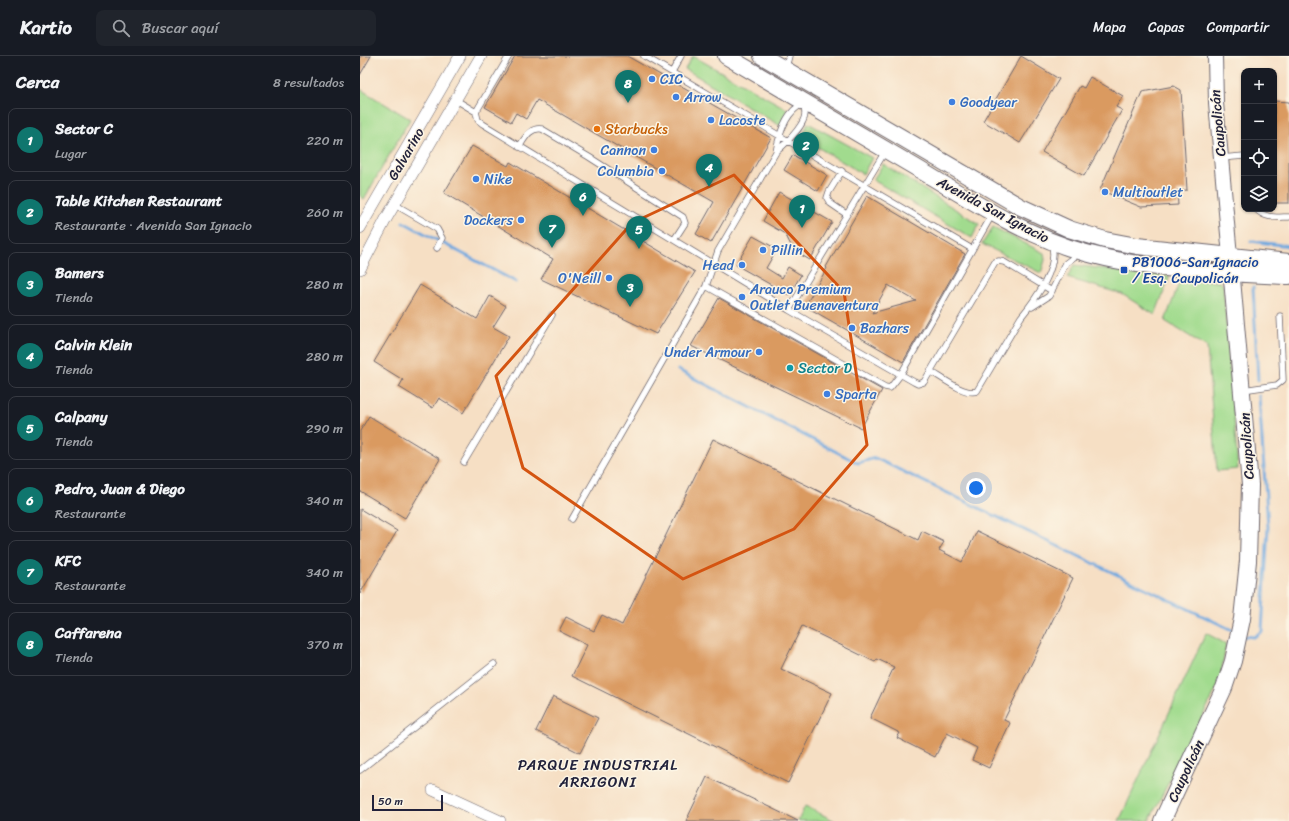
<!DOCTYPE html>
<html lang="es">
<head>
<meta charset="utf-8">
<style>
	body { margin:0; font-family:Sriracha,sans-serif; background:#20242c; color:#f1f3f6 }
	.controls { position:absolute; right:12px; top:12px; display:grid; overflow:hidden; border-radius:8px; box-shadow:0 1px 3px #0004 }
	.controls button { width:36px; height:36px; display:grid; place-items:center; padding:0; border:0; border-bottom:1px solid #363941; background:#171b24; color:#f1f3f6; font:20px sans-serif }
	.scale { position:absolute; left:12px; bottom:10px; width:71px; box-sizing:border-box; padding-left:4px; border:2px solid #22223b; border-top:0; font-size:11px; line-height:14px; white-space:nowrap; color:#22223b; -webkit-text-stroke:3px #fcf5e5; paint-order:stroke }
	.you { position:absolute; left:616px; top:432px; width:14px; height:14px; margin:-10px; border:3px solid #fff; border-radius:50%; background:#1a73e8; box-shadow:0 0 0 6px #1a73e833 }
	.badge { display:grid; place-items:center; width:26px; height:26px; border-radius:50%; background:#0f766e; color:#fff; font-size:13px; font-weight:700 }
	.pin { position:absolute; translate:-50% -33px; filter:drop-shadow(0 1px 2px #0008) }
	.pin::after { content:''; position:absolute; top:21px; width:14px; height:12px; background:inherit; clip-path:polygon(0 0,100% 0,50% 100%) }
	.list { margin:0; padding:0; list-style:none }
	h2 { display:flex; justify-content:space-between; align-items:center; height:52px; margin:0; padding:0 16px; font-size:17px }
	h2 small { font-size:13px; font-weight:400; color:#9ea1a6 }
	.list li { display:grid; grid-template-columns:26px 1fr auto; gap:12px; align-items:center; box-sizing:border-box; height:64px; margin:0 8px 8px; padding:0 8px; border:1px solid #363941; border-radius:8px }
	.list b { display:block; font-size:15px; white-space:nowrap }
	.list p { margin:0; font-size:13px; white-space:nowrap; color:#9ea1a6 }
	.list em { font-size:13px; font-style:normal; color:#9ea1a6 }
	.icon { flex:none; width:22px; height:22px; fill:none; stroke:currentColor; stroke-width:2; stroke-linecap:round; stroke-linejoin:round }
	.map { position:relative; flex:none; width:929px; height:765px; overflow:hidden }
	header { display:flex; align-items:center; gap:24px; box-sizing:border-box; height:56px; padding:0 20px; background:#171b24; border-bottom:1px solid #363941 }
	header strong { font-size:19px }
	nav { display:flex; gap:22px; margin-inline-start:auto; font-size:14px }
	.search { width:280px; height:36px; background:#20242c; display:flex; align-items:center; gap:10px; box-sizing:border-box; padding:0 14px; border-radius:8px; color:#9ea1a6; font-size:15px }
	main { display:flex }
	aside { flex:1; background:#171b24 }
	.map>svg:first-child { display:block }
	.green { fill:#a1db8e; stroke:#627e64 }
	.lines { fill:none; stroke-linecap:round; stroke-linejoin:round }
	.stream { stroke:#70a8df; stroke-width:3 }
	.building { fill:#da9a61; fill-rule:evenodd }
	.service-casing { stroke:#6c646b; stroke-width:7 }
	.minor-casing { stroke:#6c646b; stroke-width:12 }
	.tertiary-casing { stroke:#6c646b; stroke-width:16 }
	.secondary-casing { stroke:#6c646b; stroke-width:18 }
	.service { stroke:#fff; stroke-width:5.5 }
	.minor { stroke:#fff; stroke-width:11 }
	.tertiary { stroke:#fff; stroke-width:14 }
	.secondary { stroke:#fff; stroke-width:16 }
	.marked { fill:none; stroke:#d45411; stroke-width:3; stroke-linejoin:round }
	.shop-dot { fill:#3f7fe0; stroke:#fcf5e5; stroke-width:1.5 }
	.food-dot { fill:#e8710a; stroke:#fcf5e5; stroke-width:1.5 }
	.transit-dot { fill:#1a4fb4; stroke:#fcf5e5; stroke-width:1.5 }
	.culture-dot { fill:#0f9aa8; stroke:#fcf5e5; stroke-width:1.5 }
	.labels { text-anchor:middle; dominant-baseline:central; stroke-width:3; stroke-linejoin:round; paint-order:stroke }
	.shop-label { font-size:14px; fill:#366cbe; stroke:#fcf5e5; text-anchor:start }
	.street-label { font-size:14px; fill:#22223b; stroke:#fcf5e5 }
	.food-label { font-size:14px; fill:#c56008; stroke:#fcf5e5; text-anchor:start }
	.transit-label { font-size:14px; fill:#164399; stroke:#fcf5e5; text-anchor:start }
	.culture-label { font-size:14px; fill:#0d838f; stroke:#fcf5e5; text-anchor:start }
	.neighbourhood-label { font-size:15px; letter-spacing:1px; fill:#22223b; stroke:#fcf5e5 }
</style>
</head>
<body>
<header>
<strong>Kartio</strong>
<div class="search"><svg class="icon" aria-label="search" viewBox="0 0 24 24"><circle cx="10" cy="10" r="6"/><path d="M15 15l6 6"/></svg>Buscar aquí</div>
<nav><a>Mapa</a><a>Capas</a><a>Compartir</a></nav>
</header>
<main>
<aside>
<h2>Cerca<small>8 resultados</small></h2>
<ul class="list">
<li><span class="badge">1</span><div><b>Sector C</b><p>Lugar</p></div><em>220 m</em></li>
<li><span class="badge">2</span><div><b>Table Kitchen Restaurant</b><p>Restaurante · Avenida San Ignacio</p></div><em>260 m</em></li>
<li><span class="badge">3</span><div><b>Bamers</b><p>Tienda</p></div><em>280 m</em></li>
<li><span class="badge">4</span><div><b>Calvin Klein</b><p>Tienda</p></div><em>280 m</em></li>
<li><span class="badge">5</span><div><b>Calpany</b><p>Tienda</p></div><em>290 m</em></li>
<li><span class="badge">6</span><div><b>Pedro, Juan &amp; Diego</b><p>Restaurante</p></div><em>340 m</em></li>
<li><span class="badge">7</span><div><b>KFC</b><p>Restaurante</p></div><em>340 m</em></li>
<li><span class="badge">8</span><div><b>Caffarena</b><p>Tienda</p></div><em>370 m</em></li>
</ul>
</aside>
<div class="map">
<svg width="929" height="765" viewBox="0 0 929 765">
	<rect width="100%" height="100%" fill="#fcf5e5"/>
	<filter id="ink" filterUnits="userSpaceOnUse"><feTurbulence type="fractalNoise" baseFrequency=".025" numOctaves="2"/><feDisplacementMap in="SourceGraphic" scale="8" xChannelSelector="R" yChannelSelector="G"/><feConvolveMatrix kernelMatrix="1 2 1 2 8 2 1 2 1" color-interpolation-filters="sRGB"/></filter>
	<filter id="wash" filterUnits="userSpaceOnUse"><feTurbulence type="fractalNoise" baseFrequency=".012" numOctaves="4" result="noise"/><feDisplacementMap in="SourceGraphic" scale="16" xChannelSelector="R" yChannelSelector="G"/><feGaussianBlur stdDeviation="0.9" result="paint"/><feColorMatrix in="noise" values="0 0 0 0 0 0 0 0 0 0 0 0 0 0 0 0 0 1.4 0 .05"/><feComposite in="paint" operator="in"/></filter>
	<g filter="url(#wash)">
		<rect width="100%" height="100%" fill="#f6dfc4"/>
		<!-- green -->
		<path class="green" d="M333 0 427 53 424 72 325 13Z
			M0 33 50 63 4 143 0 140Z
			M448 67 512 102 503 118 442 82Z
			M523 108 619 168 612 182 513 124Z
			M633 171 684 197 685 204 681 217 622 188Z
			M714 209 801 220H810L795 259 762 238 707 222Z
			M821 222 860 226 863 229 878 413 857 415 847 291 805 265Z
			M846 577 866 588 860 626 789 765H759Z
			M445 750 475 765H438Z"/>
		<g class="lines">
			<!-- stream -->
			<path class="stream" d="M43 166 156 226
				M891 185 929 190
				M893 231 898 324
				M318 314 498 407 515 402 874 575
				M883 580 894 581 902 575 908 471 899 340"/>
		</g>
		<g id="blocks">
			<!-- building -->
			<path class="building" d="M0 0H11L0 19Z
				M155 0H267L411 82 351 187 336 178 354 146 177 44 166 63 156 57 151 66 125 51Z
				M661 0 699 23 660 87 623 65Z
				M730 21 763 40 756 51 762 54 724 120 682 96 720 30 724 32Z
				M814 30 821 34 827 134 817 135 818 149 781 151 740 134 782 36Z
				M914 45 929 46V147H914Z
				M112 90 148 110 150 106 335 216 296 278 181 223 193 203 84 137Z
				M433 99 467 119 458 135 424 114Z
				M419 136 472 166 450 204 434 195 425 178 403 165Z
				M507 140 605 198 543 306 445 250 467 212 466 211ZM528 229 556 245 512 257Z
				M393 180 417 193 406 212 422 222 428 211 441 219 429 239 376 209Z
				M60 229 117 263 130 240 146 250 133 271 149 280 103 357 79 342 73 352 39 331 43 324 14 306Z
				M359 242 522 334 501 372 331 290Z
				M9 360 80 403 45 462 0 435V375Z
				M353 383 558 484 562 475 584 486 579 494 602 506 617 475 713 522 644 664 650 667 629 712 612 704 617 692 587 677 575 701 537 682 540 677 510 662 534 611 517 603 515 606 442 570 421 613 472 637 428 727 212 620 227 589 199 575 206 561 234 575 242 559 262 569Z
				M0 453 37 475 0 538Z
				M193 640 238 662 220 697 176 675Z
				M347 721 438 765H326Z"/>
		</g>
	</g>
	<g filter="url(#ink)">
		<use href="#blocks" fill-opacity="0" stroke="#6c646b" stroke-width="1"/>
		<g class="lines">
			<!-- service casing -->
			<g class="service-casing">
				<path id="service" d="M149 0 116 56 118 64 123 68 429 254 554 326 558 328 564 326 635 206 639 205 644 206 692 235
					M284 0 612 193
					M426 11 429 0
					M312 16 321 0
					M96 44 116 56
					M159 91C165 82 170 71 182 73L229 101 323 161 325 167 314 184
					M416 96C425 88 444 71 445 58 445 55 444 52 445 49
					M861 102 884 100
					M482 115 469 136 467 142 470 147 486 158
					M34 148 77 173 82 182 77 192
					M896 153C905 163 917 161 929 161
					M346 230 525 331 530 332 541 318 632 159
					M672 251 689 240 706 207 718 198
					M429 254 526 94
					M570 315C581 321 605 340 617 335L661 261C675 244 700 210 691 187
					M883 334 917 329 923 324 920 260
					M104 406 192 259
					M212 463 346 230 358 195 416 96C419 79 426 55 443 48
					M0 714 134 608"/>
			</g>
			<!-- minor casing -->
			<g class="minor-casing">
				<path id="minor" d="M0 172 100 0
					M0 213 26 163 121 0
					M73 734 140 765"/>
			</g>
			<!-- tertiary casing -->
			<g class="tertiary-casing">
				<path id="tertiary" d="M855 0 856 47 870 200"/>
			</g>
			<!-- secondary casing -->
			<g class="secondary-casing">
				<path id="secondary" d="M366 0C429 37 492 74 555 111 610 144 665 180 726 197 791 215 862 217 929 220
					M402 0 661 151 709 173 745 184 777 190 929 206
					M802 765 864 632 873 605 882 563 888 505 890 429 870 200"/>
			</g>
			<!-- service -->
			<use href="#service" class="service"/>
			<!-- minor -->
			<use href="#minor" class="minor"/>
			<!-- tertiary -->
			<use href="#tertiary" class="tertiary"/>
			<!-- secondary -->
			<use href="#secondary" class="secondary"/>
		</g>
	</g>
	<!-- marked area -->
	<path class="marked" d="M374 119 484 236 507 389 434 473 323 523 163 412 136 320 272 167Z"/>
	<!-- markers -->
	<g class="shop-dot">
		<circle cx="292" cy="23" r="4"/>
		<circle cx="316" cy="41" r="4"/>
		<circle cx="592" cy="46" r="4"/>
		<circle cx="351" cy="64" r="4"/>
		<circle cx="294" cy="94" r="4"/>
		<circle cx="302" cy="115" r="4"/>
		<circle cx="116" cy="123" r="4"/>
		<circle cx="745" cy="136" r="4"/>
		<circle cx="161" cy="164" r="4"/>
		<circle cx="403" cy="194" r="4"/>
		<circle cx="382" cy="209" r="4"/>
		<circle cx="249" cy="222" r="4"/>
		<circle cx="382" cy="241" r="4"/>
		<circle cx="492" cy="272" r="4"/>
		<circle cx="399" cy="296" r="4"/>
		<circle cx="467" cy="338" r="4"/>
	</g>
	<circle class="food-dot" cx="237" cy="73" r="4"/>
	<rect class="transit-dot" x="760" y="210" width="8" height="8" rx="2"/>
	<circle class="culture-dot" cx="430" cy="312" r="4"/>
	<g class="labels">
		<!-- shop labels -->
		<g class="shop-label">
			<text x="300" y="23">CIC</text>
			<text x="324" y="41">Arrow</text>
			<text x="600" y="46">Goodyear</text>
			<text x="359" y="64">Lacoste</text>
			<text x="286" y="94" text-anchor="end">Cannon</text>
			<text x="294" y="115" text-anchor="end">Columbia</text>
			<text x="124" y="123">Nike</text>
			<text x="753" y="136">Multioutlet</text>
			<text x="153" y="164" text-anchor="end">Dockers</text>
			<text x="411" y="194">Pillin</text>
			<text x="374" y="209" text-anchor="end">Head</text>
			<text x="241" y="222" text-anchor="end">O'Neill</text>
			<text x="390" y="233">Arauco Premium<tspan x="390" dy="16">Outlet Buenaventura</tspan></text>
			<text x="500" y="272">Bazhars</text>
			<text x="391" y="296" text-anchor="end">Under Armour</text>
			<text x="475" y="338">Sparta</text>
		</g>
		<!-- street labels -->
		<g class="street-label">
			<text transform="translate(858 67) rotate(-95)">Caupolicán</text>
			<text transform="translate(46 98) rotate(-60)">Galvarino</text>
			<text transform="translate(633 154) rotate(28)">Avenida San Ignacio</text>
			<text transform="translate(887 390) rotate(-94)">Caupolicán</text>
			<text transform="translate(826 715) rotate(-65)">Caupolicán</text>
		</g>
		<!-- food labels -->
		<g class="food-label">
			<text x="245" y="73">Starbucks</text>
		</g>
		<!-- transit labels -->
		<g class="transit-label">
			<text x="772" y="206">PB1006-San Ignacio<tspan x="772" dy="16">/ Esq. Caupolicán</tspan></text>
		</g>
		<!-- culture labels -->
		<g class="culture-label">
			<text x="438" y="312">Sector D</text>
		</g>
		<!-- neighbourhood labels -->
		<g class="neighbourhood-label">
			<text x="238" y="709">PARQUE INDUSTRIAL<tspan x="238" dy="17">ARRIGONI</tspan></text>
		</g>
	</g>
</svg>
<div class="controls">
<button>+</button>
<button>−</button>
<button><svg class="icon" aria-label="locate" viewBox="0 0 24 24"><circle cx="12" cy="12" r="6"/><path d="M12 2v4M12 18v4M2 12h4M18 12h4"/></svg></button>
<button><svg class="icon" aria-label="layers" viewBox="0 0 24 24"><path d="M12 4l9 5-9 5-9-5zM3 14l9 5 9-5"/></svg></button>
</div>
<div class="scale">50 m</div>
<div class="you"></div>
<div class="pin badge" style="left:442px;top:172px">1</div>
<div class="pin badge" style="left:446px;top:109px">2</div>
<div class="pin badge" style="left:270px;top:251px">3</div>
<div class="pin badge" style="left:349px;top:131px">4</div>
<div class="pin badge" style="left:279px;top:193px">5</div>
<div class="pin badge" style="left:223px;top:160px">6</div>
<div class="pin badge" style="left:192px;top:192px">7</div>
<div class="pin badge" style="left:268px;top:47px">8</div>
</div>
</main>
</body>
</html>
